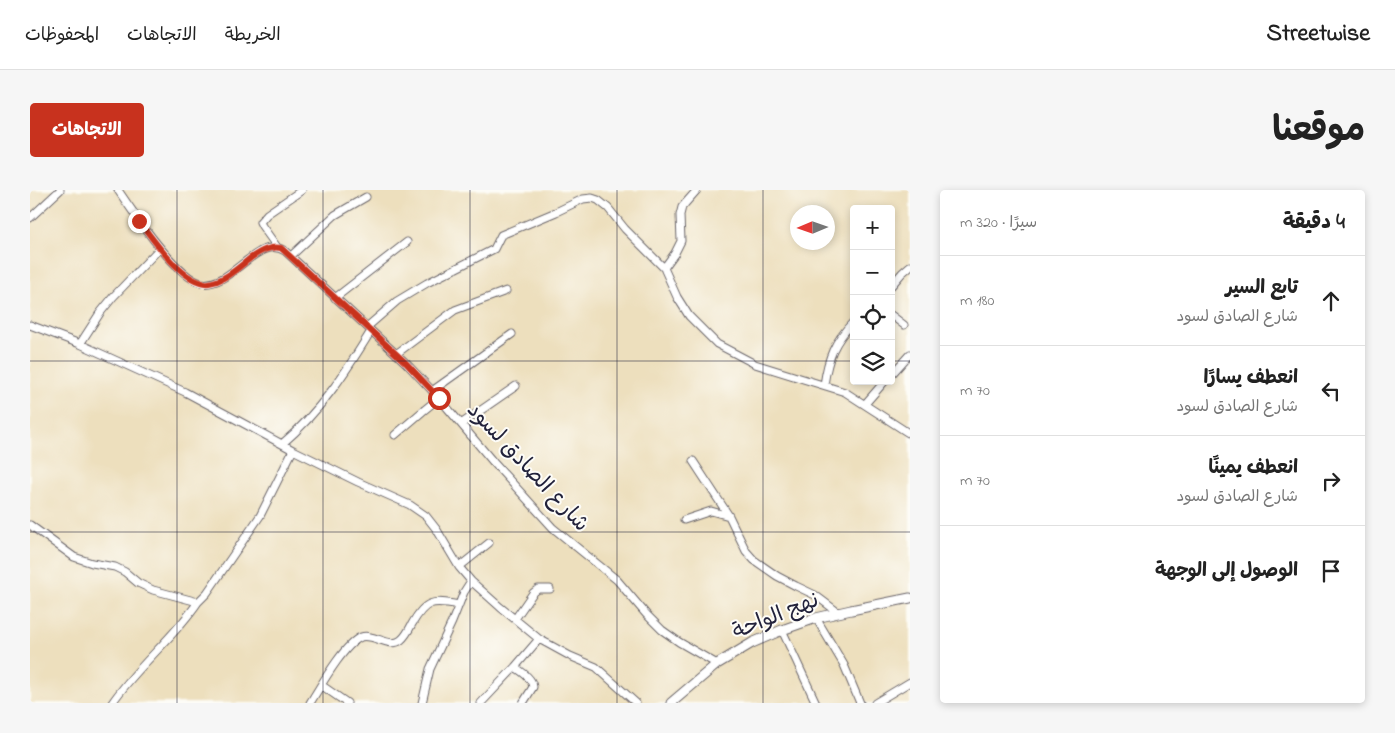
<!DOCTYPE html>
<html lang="ar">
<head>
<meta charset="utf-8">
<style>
	body { margin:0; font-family:"Indie Flower","Playpen Sans Arabic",sans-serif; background:#f6f6f6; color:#222; direction:rtl }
	.controls { position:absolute; right:15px; top:15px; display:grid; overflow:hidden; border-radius:5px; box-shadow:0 2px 8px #0003 }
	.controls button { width:45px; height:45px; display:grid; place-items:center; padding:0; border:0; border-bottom:1px solid #e0e0e0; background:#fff; color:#222; font:25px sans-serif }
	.compass { position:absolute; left:760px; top:15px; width:45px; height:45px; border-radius:50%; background:#fff; box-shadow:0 2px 8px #0003; rotate:268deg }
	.stop { position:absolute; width:15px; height:15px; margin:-11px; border:4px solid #c8321e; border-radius:50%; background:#fff }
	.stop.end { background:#c8321e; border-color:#fff; box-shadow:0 1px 5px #0008 }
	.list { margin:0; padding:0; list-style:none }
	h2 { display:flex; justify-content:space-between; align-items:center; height:65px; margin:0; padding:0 20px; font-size:21px }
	h2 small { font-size:16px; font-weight:400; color:#767676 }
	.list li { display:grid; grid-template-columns:32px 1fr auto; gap:15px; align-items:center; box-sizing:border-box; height:90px; padding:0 20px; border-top:1px solid #e0e0e0 }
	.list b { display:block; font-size:19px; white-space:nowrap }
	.list p { margin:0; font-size:16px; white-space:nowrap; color:#767676 }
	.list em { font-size:16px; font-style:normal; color:#767676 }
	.icon { flex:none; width:28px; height:28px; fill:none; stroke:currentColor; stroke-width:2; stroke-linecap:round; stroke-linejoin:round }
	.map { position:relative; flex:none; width:880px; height:513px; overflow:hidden; direction:ltr; border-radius:5px }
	header { display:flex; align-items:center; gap:30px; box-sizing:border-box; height:70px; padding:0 25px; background:#fff; border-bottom:1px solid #e0e0e0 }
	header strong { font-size:24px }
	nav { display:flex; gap:28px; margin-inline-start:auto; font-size:18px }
	.intro { display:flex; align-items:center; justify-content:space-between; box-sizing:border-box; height:120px; padding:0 30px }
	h1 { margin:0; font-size:35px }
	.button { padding:12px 22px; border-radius:5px; background:#c8321e; color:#fff; font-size:18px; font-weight:700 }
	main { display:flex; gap:30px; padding:0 30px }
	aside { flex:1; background:#fff; border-radius:5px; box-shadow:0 2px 8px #0003 }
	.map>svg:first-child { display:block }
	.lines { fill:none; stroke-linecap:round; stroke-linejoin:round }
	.minor-casing { stroke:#696468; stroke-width:9 }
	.tertiary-casing { stroke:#696468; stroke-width:11 }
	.minor { stroke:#fff; stroke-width:7 }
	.tertiary { stroke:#fff; stroke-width:9 }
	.route { stroke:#c8321e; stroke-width:6 }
	.grid { fill:none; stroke:#22223b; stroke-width:1; stroke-opacity:0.55 }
	.labels { text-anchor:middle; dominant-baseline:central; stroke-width:4; stroke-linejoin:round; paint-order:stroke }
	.street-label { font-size:22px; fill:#22223b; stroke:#fdfcf7 }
</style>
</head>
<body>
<header>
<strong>Streetwise</strong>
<nav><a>الخريطة</a><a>الاتجاهات</a><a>المحفوظات</a></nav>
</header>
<div class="intro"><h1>موقعنا</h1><a class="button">الاتجاهات</a></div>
<main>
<aside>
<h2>4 دقيقة<small>سيرًا · 320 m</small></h2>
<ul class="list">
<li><svg class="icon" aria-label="ahead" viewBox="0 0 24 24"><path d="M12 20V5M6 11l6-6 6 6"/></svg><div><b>تابع السير</b><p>شارع الصادق لسود</p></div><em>180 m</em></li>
<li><svg class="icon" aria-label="left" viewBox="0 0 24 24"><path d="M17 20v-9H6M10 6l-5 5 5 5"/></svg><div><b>انعطف يسارًا</b><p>شارع الصادق لسود</p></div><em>70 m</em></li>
<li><svg class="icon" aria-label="right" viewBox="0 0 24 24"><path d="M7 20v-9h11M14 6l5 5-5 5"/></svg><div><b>انعطف يمينًا</b><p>شارع الصادق لسود</p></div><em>70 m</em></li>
<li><svg class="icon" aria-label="arrive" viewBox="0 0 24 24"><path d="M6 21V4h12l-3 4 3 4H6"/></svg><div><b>الوصول إلى الوجهة</b></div></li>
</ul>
</aside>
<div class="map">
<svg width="880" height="513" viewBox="0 0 880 513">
	<rect width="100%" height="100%" fill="#fdfcf7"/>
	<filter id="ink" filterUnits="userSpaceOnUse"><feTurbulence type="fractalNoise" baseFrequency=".02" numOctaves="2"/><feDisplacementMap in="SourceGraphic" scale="10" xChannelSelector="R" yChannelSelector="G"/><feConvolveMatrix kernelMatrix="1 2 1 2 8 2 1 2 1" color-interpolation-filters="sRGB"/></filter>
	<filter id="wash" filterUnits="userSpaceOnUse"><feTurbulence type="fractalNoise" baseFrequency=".0096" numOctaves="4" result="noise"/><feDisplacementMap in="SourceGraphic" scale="20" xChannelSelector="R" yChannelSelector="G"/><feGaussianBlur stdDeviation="1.12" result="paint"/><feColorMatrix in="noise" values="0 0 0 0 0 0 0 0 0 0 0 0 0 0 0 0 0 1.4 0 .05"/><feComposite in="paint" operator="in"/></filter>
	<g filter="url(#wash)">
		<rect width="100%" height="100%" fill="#eddfbd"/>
	</g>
	<g filter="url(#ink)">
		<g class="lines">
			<!-- minor casing -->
			<g class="minor-casing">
				<path id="minor" d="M88 0C103 22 146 87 171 93 201 99 228 43 255 61L376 173 409 208 464 273 523 338 587 390 616 424 632 440 649 452 687 474
					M0 28 30 0
					M247 57 232 36 230 32 237 24 272 0
					M261 66 305 25 336 7
					M634 78 645 63 651 51 650 25 652 17 667 0
					M861 96 872 83 880 76
					M305 108 377 52
					M861 125 874 135
					M0 135 50 154 155 202 263 260 328 292 380 315 396 326 407 340 429 377 441 391 470 417 509 449 540 466 566 477 606 513
					M337 137 367 111 397 93 464 59 471 45 526 22 553 9 562 8 568 10 578 18 595 39 634 78 647 107 659 126 687 154 725 174 815 202 880 244
					M50 154 70 123 83 107 130 58
					M366 164 425 120 476 101
					M861 185 880 164
					M794 195C798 167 804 152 824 131
					M402 201 482 144
					M835 214 855 191
					M431 234 486 196
					M365 245 393 221 409 208
					M252 254C289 223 316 182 341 141
					M663 271 699 326 716 361 724 370 747 386 766 396 785 405 809 423
					M654 330 681 321 699 326
					M0 335 44 367 62 373 85 377 95 382 108 393 123 400 168 412 177 403 230 326 263 260
					M429 377 459 353
					M786 428 814 475 830 513
					M485 429 503 403 508 399H520
					M752 440 786 513
					M485 477C492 482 502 488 503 497L493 513
					M291 495 317 513
					M82 513C107 476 143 449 168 412
					M280 513C290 497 314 454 331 447 344 443 360 459 371 450 376 446 379 440 382 434 396 410 402 410 429 415
					M392 513 400 479 422 432 434 402 441 391
					M451 513 485 477 509 449
					M845 513 880 492"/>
			</g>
			<!-- tertiary casing -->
			<g class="tertiary-casing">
				<path id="tertiary" d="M641 513 687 474 722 453 752 440 786 428 821 420 880 408"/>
			</g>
			<!-- minor -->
			<use href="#minor" class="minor"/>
			<!-- tertiary -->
			<use href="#tertiary" class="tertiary"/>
		</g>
	</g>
	<g class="lines" filter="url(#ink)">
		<!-- route -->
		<path class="route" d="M109 31C123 49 154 96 179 93 195 91 210 76 222 67 231 61 240 56 251 58L376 173 409 208"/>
	</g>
	<!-- grid -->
	<path class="grid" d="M147 0V513M293 0V513M440 0V513M587 0V513M733 0V513M0 171H824M861 171H880M0 342H880"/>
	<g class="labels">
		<!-- street labels -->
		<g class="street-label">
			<text transform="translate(497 278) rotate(47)">شارع الصادق لسود</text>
			<text transform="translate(746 427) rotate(-22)">نهج الواحة</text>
		</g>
	</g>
</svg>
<div class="controls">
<button>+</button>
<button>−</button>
<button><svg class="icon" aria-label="locate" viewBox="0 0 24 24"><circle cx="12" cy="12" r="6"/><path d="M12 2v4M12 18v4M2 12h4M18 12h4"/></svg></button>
<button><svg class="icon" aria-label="layers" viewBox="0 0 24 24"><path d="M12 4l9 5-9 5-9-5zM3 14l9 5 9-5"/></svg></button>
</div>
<svg class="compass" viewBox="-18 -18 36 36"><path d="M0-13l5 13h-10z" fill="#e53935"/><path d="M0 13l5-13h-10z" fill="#767676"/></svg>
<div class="stop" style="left:409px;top:208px"></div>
<div class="stop end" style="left:109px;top:31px"></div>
</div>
</main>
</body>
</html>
